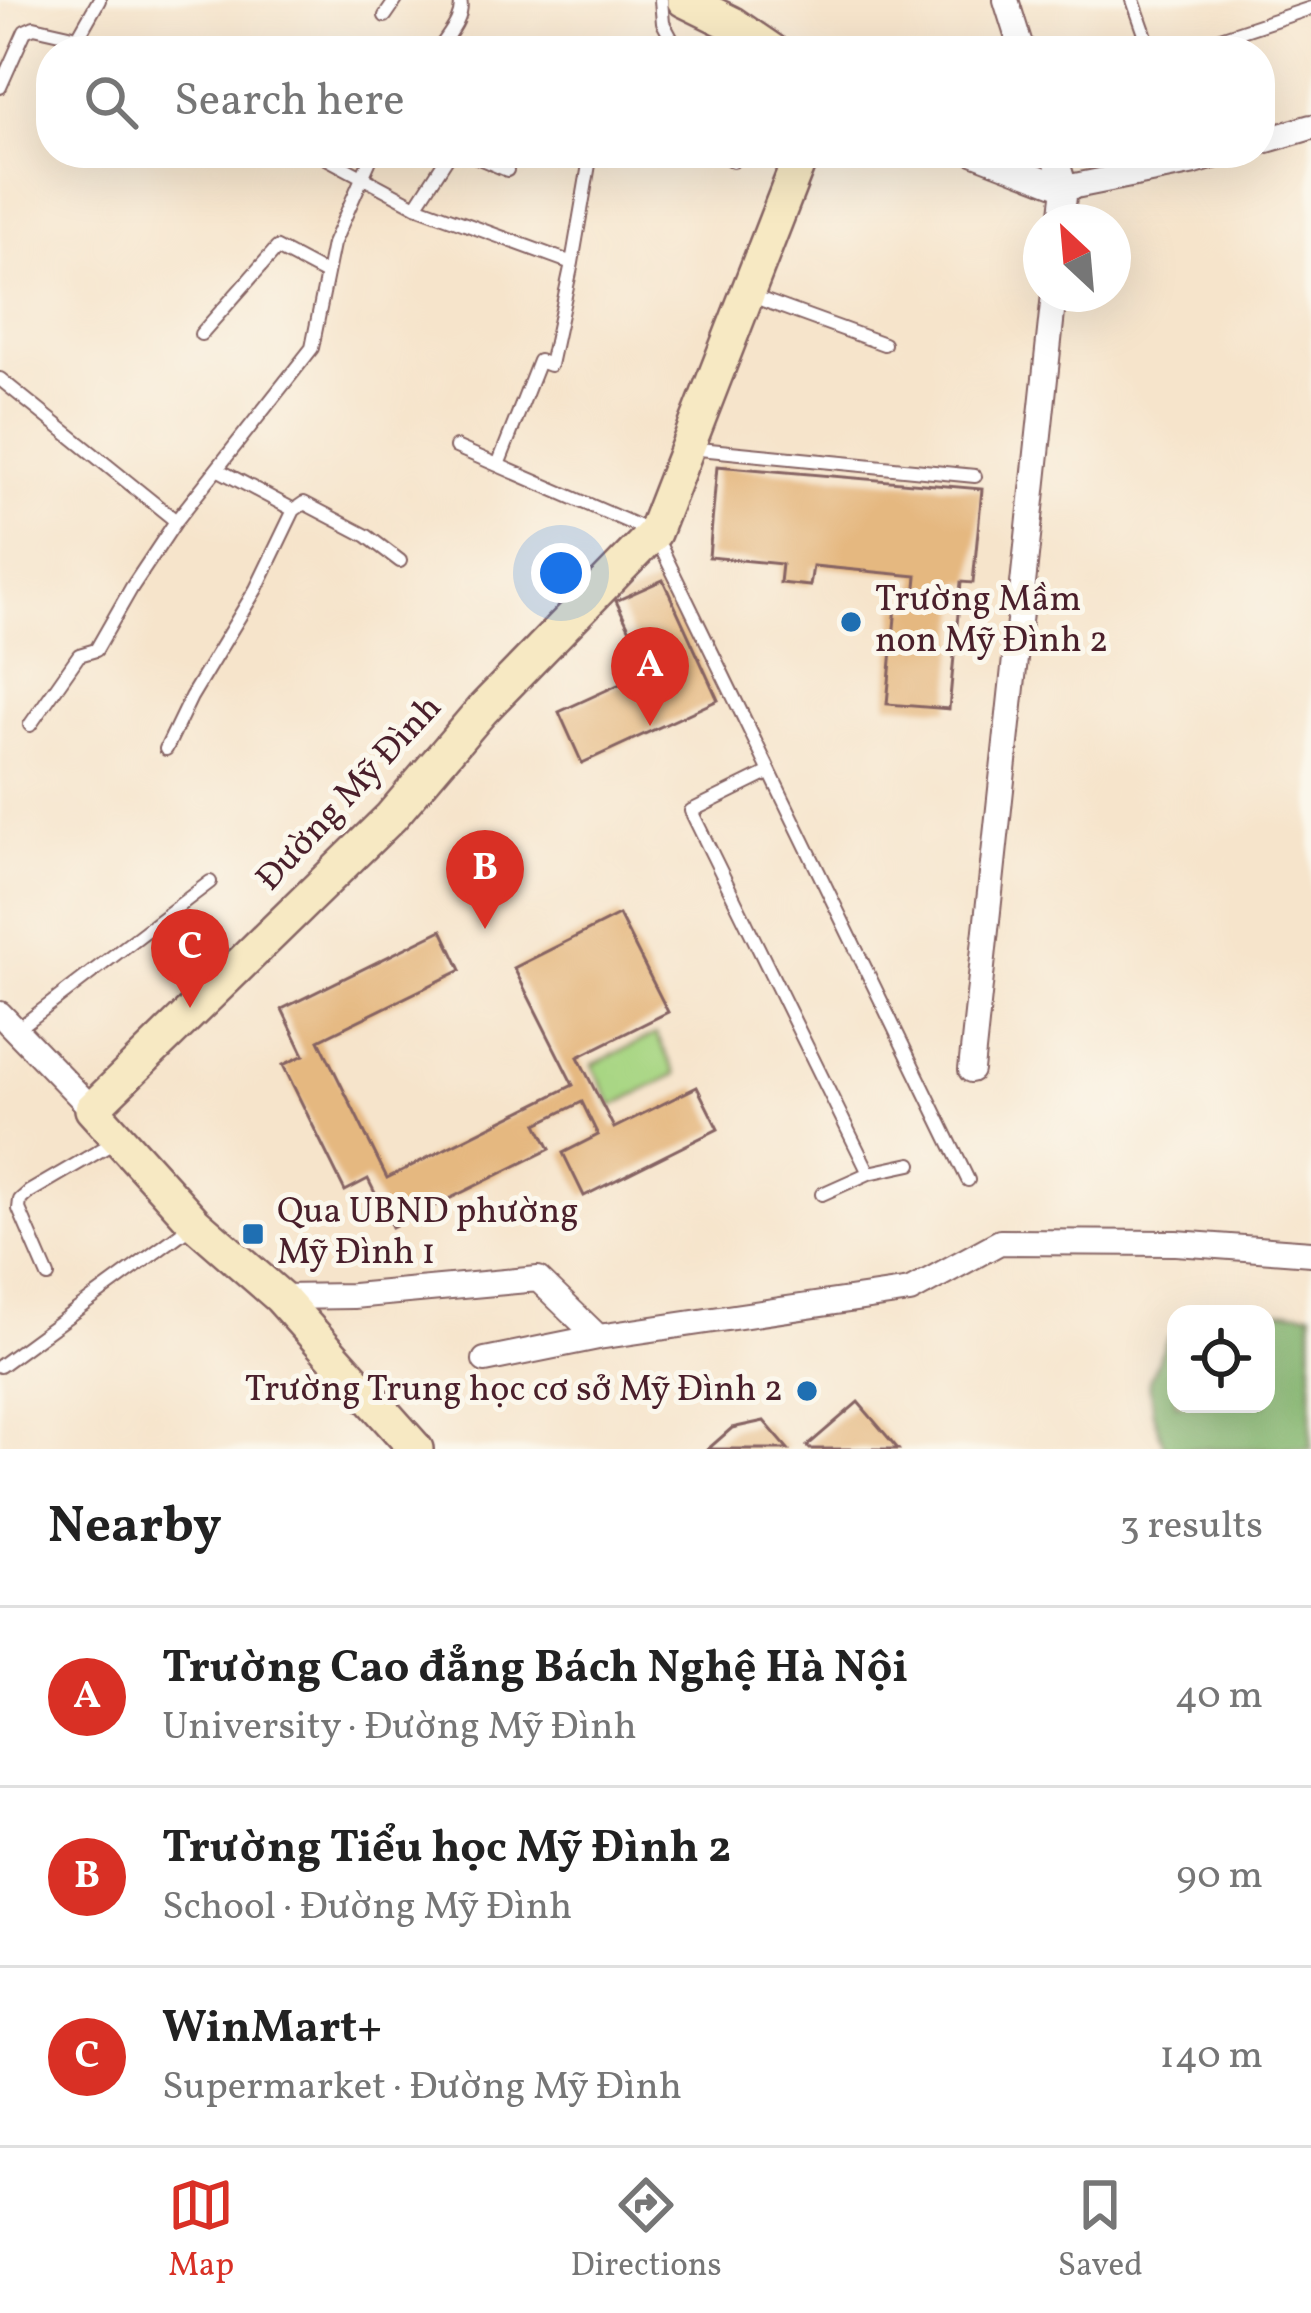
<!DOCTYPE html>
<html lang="en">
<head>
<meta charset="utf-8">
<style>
	body { margin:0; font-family:Vollkorn,serif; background:#f2f2f2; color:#222 }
	.controls { position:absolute; right:36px; bottom:36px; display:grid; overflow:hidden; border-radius:24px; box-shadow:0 12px 48px #0002 }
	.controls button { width:108px; height:108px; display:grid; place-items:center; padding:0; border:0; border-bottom:3px solid #e0e0e0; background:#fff; color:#222; font:60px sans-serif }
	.compass { position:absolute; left:1023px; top:204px; width:108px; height:108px; border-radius:50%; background:#fff; box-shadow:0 12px 48px #0002; rotate:334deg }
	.you { position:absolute; left:561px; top:573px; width:42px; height:42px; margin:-30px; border:9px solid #fff; border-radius:50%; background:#1a73e8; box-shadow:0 0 0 18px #1a73e833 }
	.badge { display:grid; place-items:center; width:78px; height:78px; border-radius:50%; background:#d93025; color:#fff; font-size:39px; font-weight:700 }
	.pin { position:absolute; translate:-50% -99px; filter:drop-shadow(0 3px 6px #0008) }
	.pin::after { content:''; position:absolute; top:63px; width:42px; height:36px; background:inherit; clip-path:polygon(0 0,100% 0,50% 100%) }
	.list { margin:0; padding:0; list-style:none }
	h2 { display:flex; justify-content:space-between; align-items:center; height:156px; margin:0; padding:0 48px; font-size:51px }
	h2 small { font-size:39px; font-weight:400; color:#767676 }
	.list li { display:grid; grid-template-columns:78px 1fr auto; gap:36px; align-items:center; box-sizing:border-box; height:180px; padding:0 48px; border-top:3px solid #e0e0e0 }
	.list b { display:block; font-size:45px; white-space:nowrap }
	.list p { margin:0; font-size:39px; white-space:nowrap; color:#767676 }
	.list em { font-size:39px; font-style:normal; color:#767676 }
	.icon { flex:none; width:66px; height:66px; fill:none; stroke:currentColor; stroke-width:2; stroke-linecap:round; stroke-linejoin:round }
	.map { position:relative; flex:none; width:1311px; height:1449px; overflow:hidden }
	.search { position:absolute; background:#fff; box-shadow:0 12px 48px #0002; left:36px; right:36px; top:36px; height:132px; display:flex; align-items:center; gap:30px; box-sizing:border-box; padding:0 42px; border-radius:48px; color:#767676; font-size:45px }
	.sheet { height:696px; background:#fff }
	nav { display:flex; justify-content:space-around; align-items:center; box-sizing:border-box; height:168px; border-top:3px solid #e0e0e0; background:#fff; font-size:33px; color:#767676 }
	nav a { display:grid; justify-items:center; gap:6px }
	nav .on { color:#d93025 }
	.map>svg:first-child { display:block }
	.green { fill:#a8d683; stroke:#797a57; stroke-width:3 }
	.forest { fill:#86b771; stroke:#686b4e; stroke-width:3 }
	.building { fill:#e5b880 }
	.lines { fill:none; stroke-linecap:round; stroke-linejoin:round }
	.lane-casing { stroke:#866463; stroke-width:16 }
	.street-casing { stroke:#866463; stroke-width:28 }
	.secondary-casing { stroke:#866463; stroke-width:38 }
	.lane { stroke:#fff; stroke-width:12 }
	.street { stroke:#fff; stroke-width:24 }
	.secondary { stroke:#f7e9c3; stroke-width:33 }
	.poi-dot { fill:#1f6fb2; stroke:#fbf7ec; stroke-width:4.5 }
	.labels { text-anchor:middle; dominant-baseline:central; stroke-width:10; stroke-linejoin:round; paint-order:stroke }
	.poi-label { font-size:36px; fill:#4a1f2b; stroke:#fbf7ec; text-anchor:start }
	.street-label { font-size:36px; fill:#4a1f2b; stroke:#fbf7ec }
</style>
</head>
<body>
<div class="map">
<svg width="1311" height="1449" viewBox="0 0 1311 1449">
	<rect width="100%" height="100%" fill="#fbf7ec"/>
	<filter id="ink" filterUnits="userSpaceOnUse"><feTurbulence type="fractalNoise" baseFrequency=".00833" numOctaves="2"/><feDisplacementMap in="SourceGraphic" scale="24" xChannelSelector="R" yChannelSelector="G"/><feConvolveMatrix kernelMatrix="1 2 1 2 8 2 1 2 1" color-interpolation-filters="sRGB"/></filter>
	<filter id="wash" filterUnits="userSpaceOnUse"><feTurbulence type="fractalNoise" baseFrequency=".004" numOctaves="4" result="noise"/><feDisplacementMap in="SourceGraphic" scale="48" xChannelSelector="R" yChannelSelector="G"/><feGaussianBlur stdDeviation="2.7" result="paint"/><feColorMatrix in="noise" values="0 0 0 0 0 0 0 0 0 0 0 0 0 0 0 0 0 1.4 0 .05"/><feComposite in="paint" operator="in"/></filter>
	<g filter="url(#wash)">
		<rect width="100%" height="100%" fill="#f6e4cb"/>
		<!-- green -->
		<path class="green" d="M656 1034 676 1074 613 1106 592 1065Z"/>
		<!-- forest -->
		<path class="forest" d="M1283 1311 1311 1312V1449H1165L1153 1413 1149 1381 1168 1337 1176 1332V1404H1266V1314H1238Z"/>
		<g id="blocks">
			<!-- building -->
			<path class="building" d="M717 466 982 489 973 583 961 582 949 709 887 704 896 606 914 608 917 576 813 566 810 586 780 583 782 564 709 557Z
				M663 580 718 700 582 763 559 712 620 684 636 642 616 601Z
				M619 915 668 1012 578 1057 614 1128 697 1087 718 1129 584 1196 563 1153 598 1135 582 1102 537 1124 550 1149 392 1227 368 1179 345 1191 283 1065 304 1055 282 1009 442 930 461 970 319 1040 387 1178 573 1085 514 968Z
				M858 1402 898 1449H810L807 1446Z
				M764 1421 788 1449H708L732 1428Z"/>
		</g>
	</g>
	<g filter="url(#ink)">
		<use href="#blocks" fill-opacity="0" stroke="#866463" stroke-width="3"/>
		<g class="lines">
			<!-- lane casing -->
			<g class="lane-casing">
				<path id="lane" d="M661 0 663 23 678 51
					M1133 0 1151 51
					M385 16 396 0
					M78 37 108 51
					M438 51C447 36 465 18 460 0
					M1181 51 1311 8
					M0 87 25 31 34 27 78 37 99 0
					M317 153 416 206 572 263 550 365 539 361 498 465
					M467 153 507 170
					M720 153 733 161
					M416 206 450 153
					M572 263 591 153
					M749 295 884 344
					M201 334 277 248 326 274
					M0 379 176 521
					M456 447 654 533 968 1180
					M689 448 975 476
					M217 469 294 510 304 503 367 536 400 561
					M30 725 79 655 96 650 132 587 176 521 312 348 333 244 373 153
					M166 749 191 697 256 589 294 510
					M770 772 691 811 869 1173 911 1164
					M15 1031 210 882
					M822 1194 869 1173
					M48 1276 19 1209 20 1200 29 1192 118 1140
					M0 1366 194 1224"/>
			</g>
			<!-- street casing -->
			<g class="street-casing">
				<path id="street" d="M1006 0 1022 51
					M1260 142 1311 127
					M975 153 1065 188 1195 162 1224 153
					M1054 153 1065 188 1061 222
					M0 1014 92 1109
					M971 1070 1054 294
					M280 1297 353 1296 538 1279 598 1337
					M485 1360 598 1337 910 1291 1000 1242 1176 1243 1311 1253"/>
			</g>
			<!-- secondary casing -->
			<g class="secondary-casing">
				<path id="secondary" d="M684 0 731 23 772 51
					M416 1449 280 1297 195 1223 92 1109 391 817 482 710 654 533 802 153"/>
			</g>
			<!-- lane -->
			<use href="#lane" class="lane"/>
			<!-- street -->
			<use href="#street" class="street"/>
			<!-- secondary -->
			<use href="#secondary" class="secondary"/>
		</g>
	</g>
	<!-- markers -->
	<g class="poi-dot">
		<circle cx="851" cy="622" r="12"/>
		<rect x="241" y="1222" width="24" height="24" rx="6"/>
		<circle cx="807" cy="1391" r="12"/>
	</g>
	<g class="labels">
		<!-- poi labels -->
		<g class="poi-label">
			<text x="875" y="601">Trường Mầm<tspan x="875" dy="41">non Mỹ Đình 2</tspan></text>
			<text x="277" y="1213">Qua UBND phường<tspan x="277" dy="41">Mỹ Đình 1</tspan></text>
			<text x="783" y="1391" text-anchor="end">Trường Trung học cơ sở Mỹ Đình 2</text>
		</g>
		<!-- street labels -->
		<g class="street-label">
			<text transform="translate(350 794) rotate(-47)">Đường Mỹ Đình</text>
		</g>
	</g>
</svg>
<div class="controls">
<button><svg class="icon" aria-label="locate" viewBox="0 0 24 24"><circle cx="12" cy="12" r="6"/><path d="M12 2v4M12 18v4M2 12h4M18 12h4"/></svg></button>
</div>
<svg class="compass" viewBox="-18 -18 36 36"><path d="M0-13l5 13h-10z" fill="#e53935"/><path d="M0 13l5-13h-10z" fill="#767676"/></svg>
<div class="you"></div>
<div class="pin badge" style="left:650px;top:726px">A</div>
<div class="pin badge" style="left:485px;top:929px">B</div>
<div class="pin badge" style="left:190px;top:1008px">C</div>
<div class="search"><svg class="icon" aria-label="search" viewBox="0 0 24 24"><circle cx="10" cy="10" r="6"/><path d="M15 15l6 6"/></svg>Search here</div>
</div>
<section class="sheet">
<h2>Nearby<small>3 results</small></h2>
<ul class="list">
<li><span class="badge">A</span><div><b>Trường Cao đẳng Bách Nghệ Hà Nội</b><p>University · Đường Mỹ Đình</p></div><em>40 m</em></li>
<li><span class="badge">B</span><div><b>Trường Tiểu học Mỹ Đình 2</b><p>School · Đường Mỹ Đình</p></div><em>90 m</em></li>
<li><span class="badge">C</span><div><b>WinMart+</b><p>Supermarket · Đường Mỹ Đình</p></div><em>140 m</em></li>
</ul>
</section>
<nav>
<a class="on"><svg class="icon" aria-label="map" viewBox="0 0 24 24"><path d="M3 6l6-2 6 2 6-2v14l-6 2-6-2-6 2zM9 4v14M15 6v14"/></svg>Map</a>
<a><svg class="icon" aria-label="directions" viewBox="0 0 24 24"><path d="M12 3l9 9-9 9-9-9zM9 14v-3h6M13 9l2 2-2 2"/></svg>Directions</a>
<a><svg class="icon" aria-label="saved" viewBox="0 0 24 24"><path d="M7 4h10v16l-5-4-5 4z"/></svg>Saved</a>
</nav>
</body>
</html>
